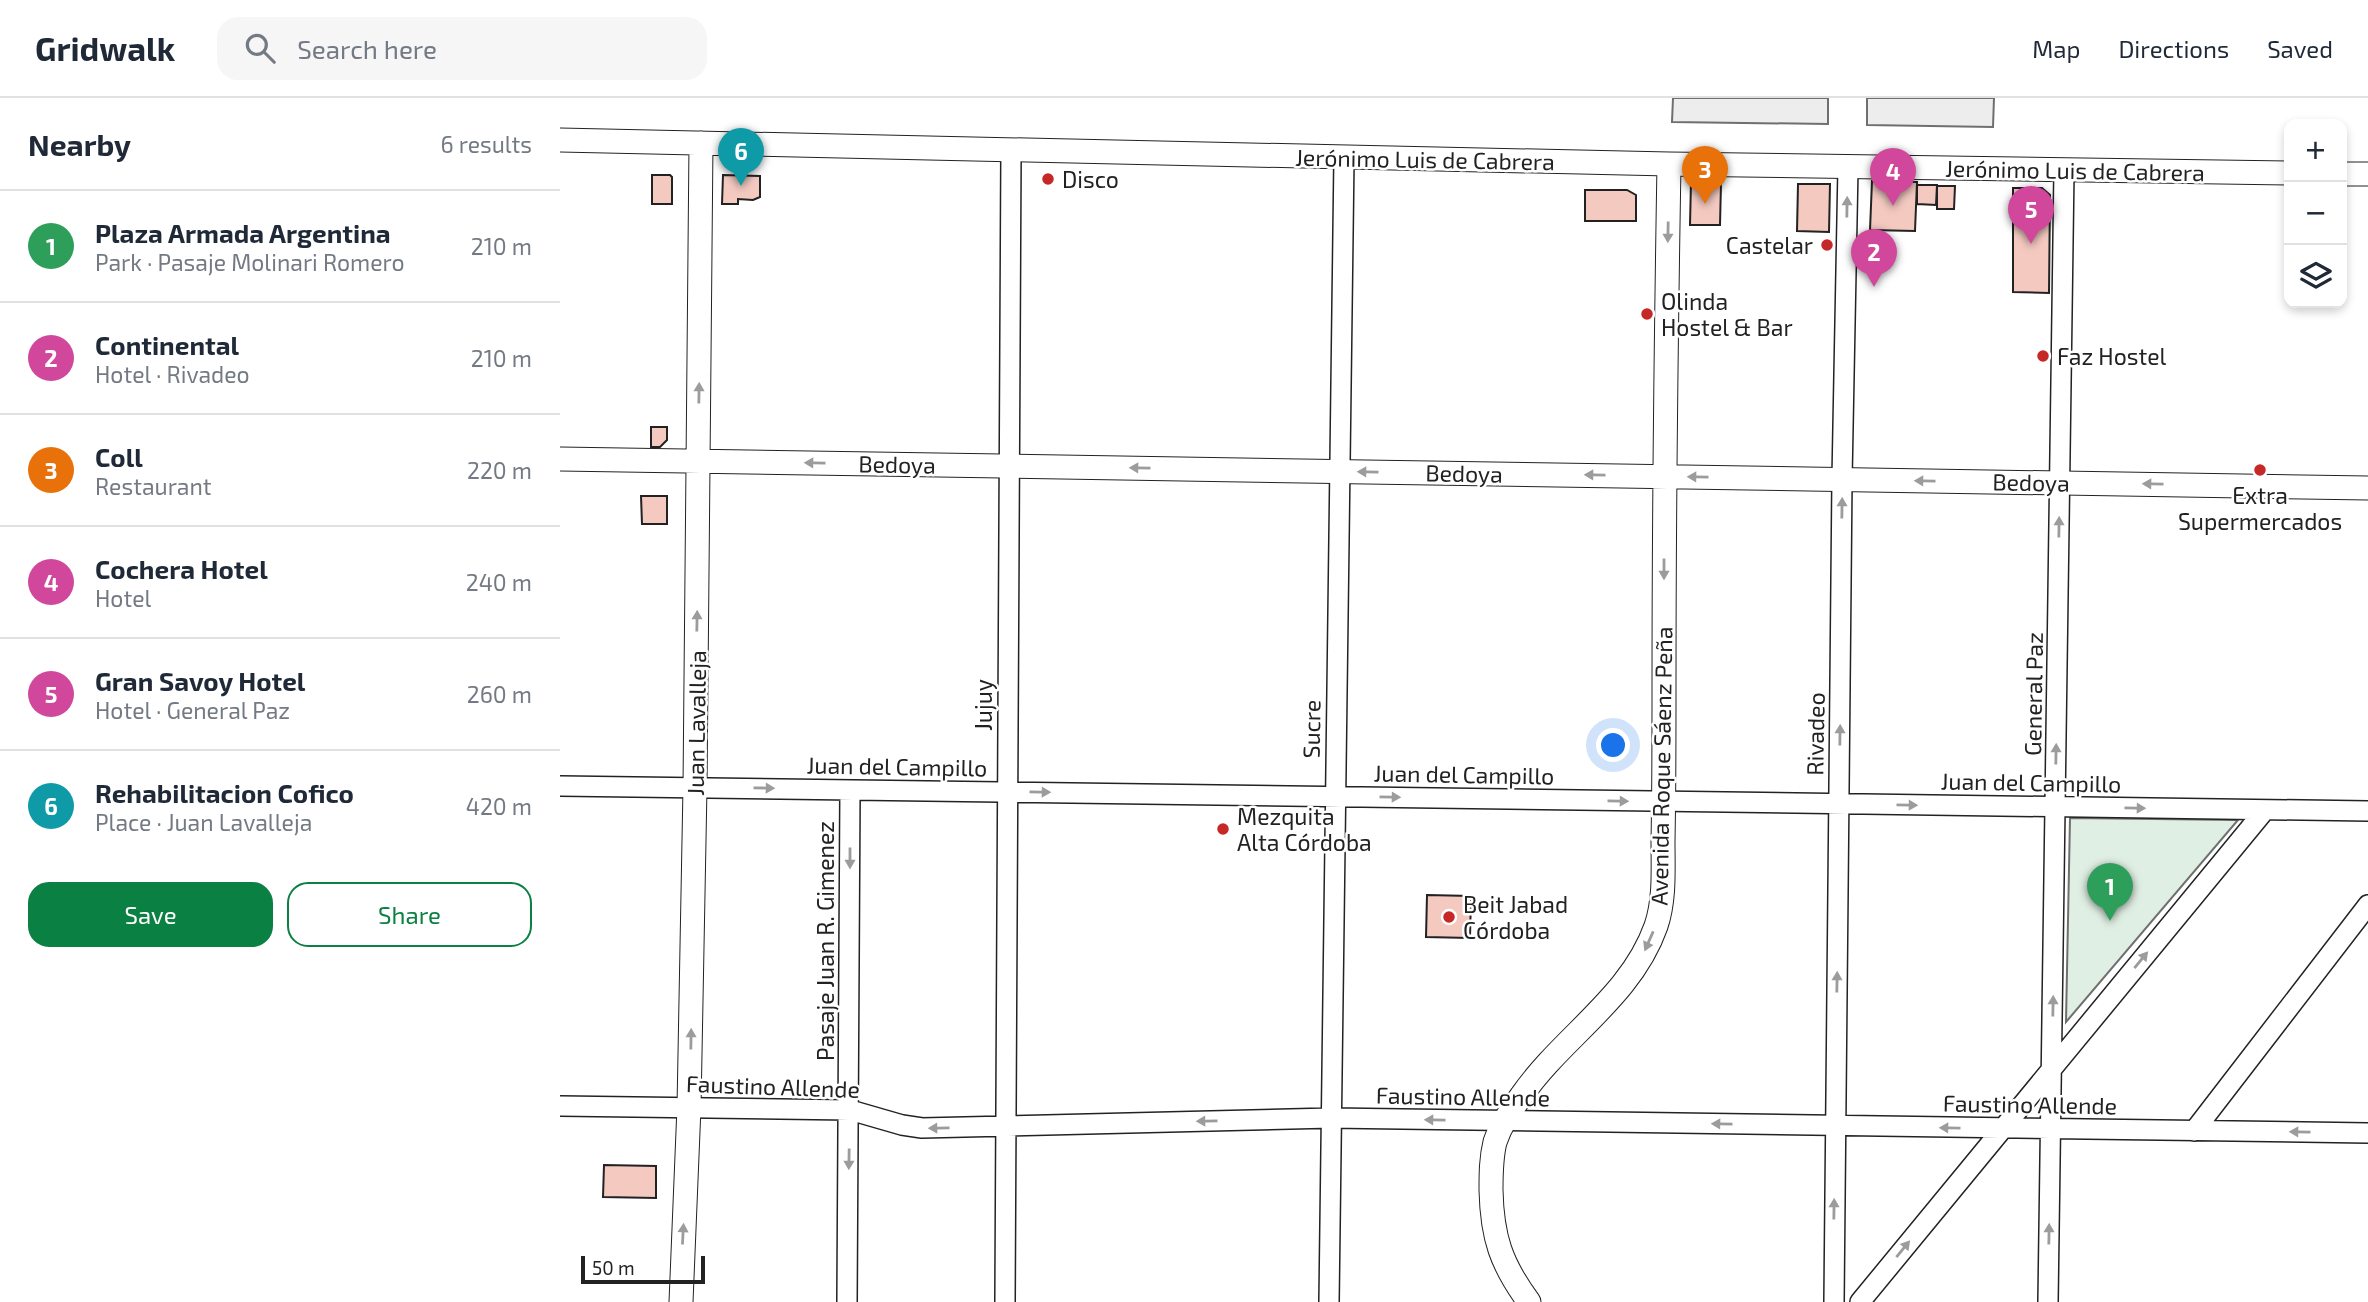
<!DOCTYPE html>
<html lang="en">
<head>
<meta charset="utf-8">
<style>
	body { margin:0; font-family:"Exo 2",sans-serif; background:#f6f6f7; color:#1f2937 }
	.controls { position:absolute; right:21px; top:21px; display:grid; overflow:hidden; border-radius:14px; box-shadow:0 4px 10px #0003 }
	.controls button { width:63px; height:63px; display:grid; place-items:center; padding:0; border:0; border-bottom:2px solid #e0e1e3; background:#fff; color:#1f2937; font:35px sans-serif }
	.scale { position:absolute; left:21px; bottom:18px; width:124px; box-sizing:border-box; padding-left:7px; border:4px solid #222; border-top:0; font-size:19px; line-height:24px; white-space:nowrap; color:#222; -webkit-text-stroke:5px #fff; paint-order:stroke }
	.you { position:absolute; left:1054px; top:648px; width:24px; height:24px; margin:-18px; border:5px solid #fff; border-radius:50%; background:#1a73e8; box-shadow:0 0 0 10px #1a73e833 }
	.badge { display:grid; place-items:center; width:46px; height:46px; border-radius:50%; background:#0b8043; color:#fff; font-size:23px; font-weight:700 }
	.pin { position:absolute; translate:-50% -58px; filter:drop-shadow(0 2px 4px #0008) }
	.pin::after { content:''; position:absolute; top:37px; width:24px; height:21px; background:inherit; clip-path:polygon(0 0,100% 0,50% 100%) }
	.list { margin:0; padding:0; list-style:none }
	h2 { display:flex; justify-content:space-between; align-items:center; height:91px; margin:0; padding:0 28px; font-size:30px }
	h2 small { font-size:23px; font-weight:400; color:#747a83 }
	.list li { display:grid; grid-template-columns:46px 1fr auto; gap:21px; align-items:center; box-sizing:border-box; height:112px; padding:0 28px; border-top:2px solid #e0e1e3 }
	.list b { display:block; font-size:26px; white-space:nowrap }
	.list p { margin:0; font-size:23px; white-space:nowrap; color:#747a83 }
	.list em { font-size:23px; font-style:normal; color:#747a83 }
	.actions { display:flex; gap:14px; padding:21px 28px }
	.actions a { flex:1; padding:16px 0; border:2px solid #0b8043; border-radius:21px; text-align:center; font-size:24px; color:#0b8043 }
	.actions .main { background:#0b8043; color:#fff }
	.icon { flex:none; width:38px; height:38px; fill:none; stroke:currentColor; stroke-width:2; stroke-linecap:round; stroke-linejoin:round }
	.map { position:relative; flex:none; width:1808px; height:1204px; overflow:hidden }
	header { display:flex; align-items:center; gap:42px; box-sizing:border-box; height:98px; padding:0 35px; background:#fff; border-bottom:2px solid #e0e1e3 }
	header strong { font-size:33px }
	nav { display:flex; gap:38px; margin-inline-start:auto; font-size:24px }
	.search { width:490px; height:63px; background:#f6f6f7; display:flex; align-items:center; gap:18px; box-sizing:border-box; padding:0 24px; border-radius:21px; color:#747a83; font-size:26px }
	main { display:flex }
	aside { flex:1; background:#fff }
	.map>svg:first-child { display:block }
	.green { fill:#e0efe3; stroke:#6f6f6f; stroke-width:2 }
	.parking { fill:#ededed; stroke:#6f6f6f; stroke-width:2 }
	.building { fill:#f3c9c0; stroke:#222; stroke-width:2 }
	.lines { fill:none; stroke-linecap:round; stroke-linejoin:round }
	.minor-casing { stroke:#222; stroke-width:22 }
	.major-casing { stroke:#222; stroke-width:25 }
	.minor { stroke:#fff; stroke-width:19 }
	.major { stroke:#fff; stroke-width:23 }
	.oneway { fill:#9c9c9c }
	.poi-dot { fill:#c62828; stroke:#fff; stroke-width:2.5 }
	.labels { text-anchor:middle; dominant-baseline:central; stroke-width:5; stroke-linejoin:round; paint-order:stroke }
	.street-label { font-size:23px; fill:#222; stroke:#fff }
	.poi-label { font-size:23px; fill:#222; stroke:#fff; text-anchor:start }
</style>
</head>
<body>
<header>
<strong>Gridwalk</strong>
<div class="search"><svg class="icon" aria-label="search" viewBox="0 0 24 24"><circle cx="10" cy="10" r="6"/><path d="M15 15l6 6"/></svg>Search here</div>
<nav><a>Map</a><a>Directions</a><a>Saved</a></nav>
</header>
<main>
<aside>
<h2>Nearby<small>6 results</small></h2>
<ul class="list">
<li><span class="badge" style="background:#2e9e5b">1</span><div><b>Plaza Armada Argentina</b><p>Park · Pasaje Molinari Romero</p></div><em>210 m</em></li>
<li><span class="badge" style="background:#d1479c">2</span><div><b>Continental</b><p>Hotel · Rivadeo</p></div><em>210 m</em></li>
<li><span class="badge" style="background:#e8710a">3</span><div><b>Coll</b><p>Restaurant</p></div><em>220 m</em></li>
<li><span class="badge" style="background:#d1479c">4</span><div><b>Cochera Hotel</b><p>Hotel</p></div><em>240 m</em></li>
<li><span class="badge" style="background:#d1479c">5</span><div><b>Gran Savoy Hotel</b><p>Hotel · General Paz</p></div><em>260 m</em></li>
<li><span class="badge" style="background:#0f9aa8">6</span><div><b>Rehabilitacion Cofico</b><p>Place · Juan Lavalleja</p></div><em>420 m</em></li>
</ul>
<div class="actions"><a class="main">Save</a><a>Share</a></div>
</aside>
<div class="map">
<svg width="1808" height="1204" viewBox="0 0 1808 1204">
	<rect width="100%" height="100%" fill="#fff"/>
	<!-- green -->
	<path class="green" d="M1510 720 1678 722 1506 924Z"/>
	<!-- parking -->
	<path class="parking" d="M1113 0H1268V26L1112 24Z
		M1307 0H1434L1433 29 1307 27Z"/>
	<!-- building -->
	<path class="building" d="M92 77H110L112 79V106H92Z
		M163 77 200 78V99L193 102 178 101V106H162Z
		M1312 83 1357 84 1355 133 1310 132Z
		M1131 84 1161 85 1160 127H1130Z
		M1238 86H1270L1269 134 1237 133Z
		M1357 87H1377L1376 107 1357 106Z
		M1377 88H1395L1394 111H1377Z
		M1453 90H1482L1490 97 1489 195 1453 194Z
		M1025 92H1067L1076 97V123H1025Z
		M91 329H107V342L100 349H91Z
		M81 398H107V426H82Z
		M867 797 911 798 910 840 866 839Z
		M44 1067 96 1068V1100L43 1099Z"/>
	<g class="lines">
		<!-- minor casing -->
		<g class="minor-casing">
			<path id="minor" d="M0 688 1808 713
				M0 1008 290 1012 342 1027 362 1030 771 1020 1808 1035
				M1634 1033 1808 807
				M287 1204 290 692
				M445 1204 451 52
				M769 1204 784 59
				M1274 1204 1282 381 1288 69
				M1300 1204 1705 712
				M1488 1204 1504 72"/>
		</g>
		<!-- major casing -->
		<g class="major-casing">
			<path id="major" d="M0 42 1109 66 1729 75
				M1782 76H1808
				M0 361 1808 390
				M121 1204 129 1009 135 689 141 45
				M969 1204C941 1166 932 1139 931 1092 931 1076 931 1060 935 1044 941 1026 951 1012 962 997 1003 938 1071 899 1096 828 1105 802 1103 771 1103 744 1104 693 1104 643 1104 593 1104 417 1106 242 1109 66"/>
		</g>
		<!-- minor -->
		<use href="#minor" class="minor"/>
		<!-- major -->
		<use href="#major" class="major"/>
	</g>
	<!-- one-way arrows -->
	<defs><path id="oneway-solid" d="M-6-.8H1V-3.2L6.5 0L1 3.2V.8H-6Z" transform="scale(1.75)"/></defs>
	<g class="oneway">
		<use href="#oneway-solid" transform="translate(1287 109) rotate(-89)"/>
		<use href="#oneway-solid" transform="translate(1108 134) rotate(91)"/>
		<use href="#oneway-solid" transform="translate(139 295) rotate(-89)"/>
		<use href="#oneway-solid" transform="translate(255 365) rotate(-179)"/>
		<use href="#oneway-solid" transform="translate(580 370) rotate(-179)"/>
		<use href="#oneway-solid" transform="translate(808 374) rotate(-179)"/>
		<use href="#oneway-solid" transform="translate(1035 377) rotate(-179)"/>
		<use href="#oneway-solid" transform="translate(1138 379) rotate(-179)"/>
		<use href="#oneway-solid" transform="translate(1365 383) rotate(-179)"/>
		<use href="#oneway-solid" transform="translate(1593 386) rotate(-179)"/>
		<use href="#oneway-solid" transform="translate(1282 410) rotate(-89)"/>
		<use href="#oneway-solid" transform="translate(1499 429) rotate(-89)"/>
		<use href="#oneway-solid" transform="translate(1104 471) rotate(90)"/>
		<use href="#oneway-solid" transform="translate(137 523) rotate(-89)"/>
		<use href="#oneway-solid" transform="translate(1280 637) rotate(-89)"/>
		<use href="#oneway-solid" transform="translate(1496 656) rotate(-89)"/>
		<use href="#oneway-solid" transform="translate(204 690) rotate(1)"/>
		<use href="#oneway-solid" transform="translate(480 694) rotate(1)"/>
		<use href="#oneway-solid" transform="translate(830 699) rotate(1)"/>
		<use href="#oneway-solid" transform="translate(1058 703) rotate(1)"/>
		<use href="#oneway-solid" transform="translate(1347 707) rotate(1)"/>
		<use href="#oneway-solid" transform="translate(1575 710) rotate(1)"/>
		<use href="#oneway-solid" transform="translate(290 760) rotate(90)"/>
		<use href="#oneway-solid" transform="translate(1089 843) rotate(114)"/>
		<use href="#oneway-solid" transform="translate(1581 862) rotate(-51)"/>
		<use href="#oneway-solid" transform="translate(1277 884) rotate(-89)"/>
		<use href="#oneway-solid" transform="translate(1493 908) rotate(-89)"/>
		<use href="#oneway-solid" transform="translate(131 941) rotate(-89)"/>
		<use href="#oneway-solid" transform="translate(875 1022) rotate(-179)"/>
		<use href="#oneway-solid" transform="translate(647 1023) rotate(179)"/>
		<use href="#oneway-solid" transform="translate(1162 1026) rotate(-179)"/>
		<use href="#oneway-solid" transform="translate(379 1030) rotate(179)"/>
		<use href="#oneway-solid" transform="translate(1390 1030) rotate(-179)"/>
		<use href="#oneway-solid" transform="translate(1740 1034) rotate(-179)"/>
		<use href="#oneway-solid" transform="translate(289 1061) rotate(91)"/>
		<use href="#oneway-solid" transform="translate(1274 1111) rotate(-89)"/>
		<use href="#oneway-solid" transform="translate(123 1136) rotate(-87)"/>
		<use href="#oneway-solid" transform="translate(1489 1136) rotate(-89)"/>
		<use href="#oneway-solid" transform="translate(1343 1151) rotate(-51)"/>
	</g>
	<!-- markers -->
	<g class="poi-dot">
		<circle cx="488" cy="81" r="7"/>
		<circle cx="1267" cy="147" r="7"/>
		<circle cx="1087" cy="216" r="7"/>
		<circle cx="1483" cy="258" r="7"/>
		<circle cx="1700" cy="372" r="7"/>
		<circle cx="663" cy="731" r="7"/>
		<circle cx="889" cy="819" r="7"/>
	</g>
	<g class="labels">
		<!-- street labels -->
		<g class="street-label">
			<text transform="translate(865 61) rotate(1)">Jerónimo Luis de Cabrera</text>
			<text transform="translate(1515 72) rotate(1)">Jerónimo Luis de Cabrera</text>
			<text transform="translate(337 366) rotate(1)">Bedoya</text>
			<text transform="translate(904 375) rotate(1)">Bedoya</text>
			<text transform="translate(1471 384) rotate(1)">Bedoya</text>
			<text transform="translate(1473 596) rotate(-89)">General Paz</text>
			<text transform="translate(423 607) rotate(-90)">Jujuy</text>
			<text transform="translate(136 625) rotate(-89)">Juan Lavalleja</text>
			<text transform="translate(751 631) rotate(-89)">Sucre</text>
			<text transform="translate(1255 636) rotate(-89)">Rivadeo</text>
			<text transform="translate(337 668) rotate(1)">Juan del Campillo</text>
			<text transform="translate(1101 668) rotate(-89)">Avenida Roque Sáenz Peña</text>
			<text transform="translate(904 676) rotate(1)">Juan del Campillo</text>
			<text transform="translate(1471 684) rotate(1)">Juan del Campillo</text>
			<text transform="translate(265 843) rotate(-90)">Pasaje Juan R. Gimenez</text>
			<text transform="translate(213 988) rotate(2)">Faustino Allende</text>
			<text transform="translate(903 998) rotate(1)">Faustino Allende</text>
			<text transform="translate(1470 1006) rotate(1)">Faustino Allende</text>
		</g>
		<!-- poi labels -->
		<g class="poi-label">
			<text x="502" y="81">Disco</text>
			<text x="1253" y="147" text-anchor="end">Castelar</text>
			<text x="1101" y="203">Olinda<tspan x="1101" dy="26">Hostel &amp; Bar</tspan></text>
			<text x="1497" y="258">Faz Hostel</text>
			<text x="1700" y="397" text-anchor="middle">Extra<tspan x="1700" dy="26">Supermercados</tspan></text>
			<text x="677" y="718">Mezquita<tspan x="677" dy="26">Alta Córdoba</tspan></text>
			<text x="903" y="806">Beit Jabad<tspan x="903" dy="26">Córdoba</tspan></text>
		</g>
	</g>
</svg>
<div class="controls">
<button>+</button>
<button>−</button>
<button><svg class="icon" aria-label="layers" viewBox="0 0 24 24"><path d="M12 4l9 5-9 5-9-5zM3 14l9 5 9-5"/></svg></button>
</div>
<div class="scale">50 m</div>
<div class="you"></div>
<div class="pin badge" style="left:1550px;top:823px;background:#2e9e5b">1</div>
<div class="pin badge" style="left:1314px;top:189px;background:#d1479c">2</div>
<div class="pin badge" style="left:1145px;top:106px;background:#e8710a">3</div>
<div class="pin badge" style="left:1333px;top:108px;background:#d1479c">4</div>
<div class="pin badge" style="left:1471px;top:146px;background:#d1479c">5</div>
<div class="pin badge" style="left:181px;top:88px;background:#0f9aa8">6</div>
</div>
</main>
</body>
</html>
